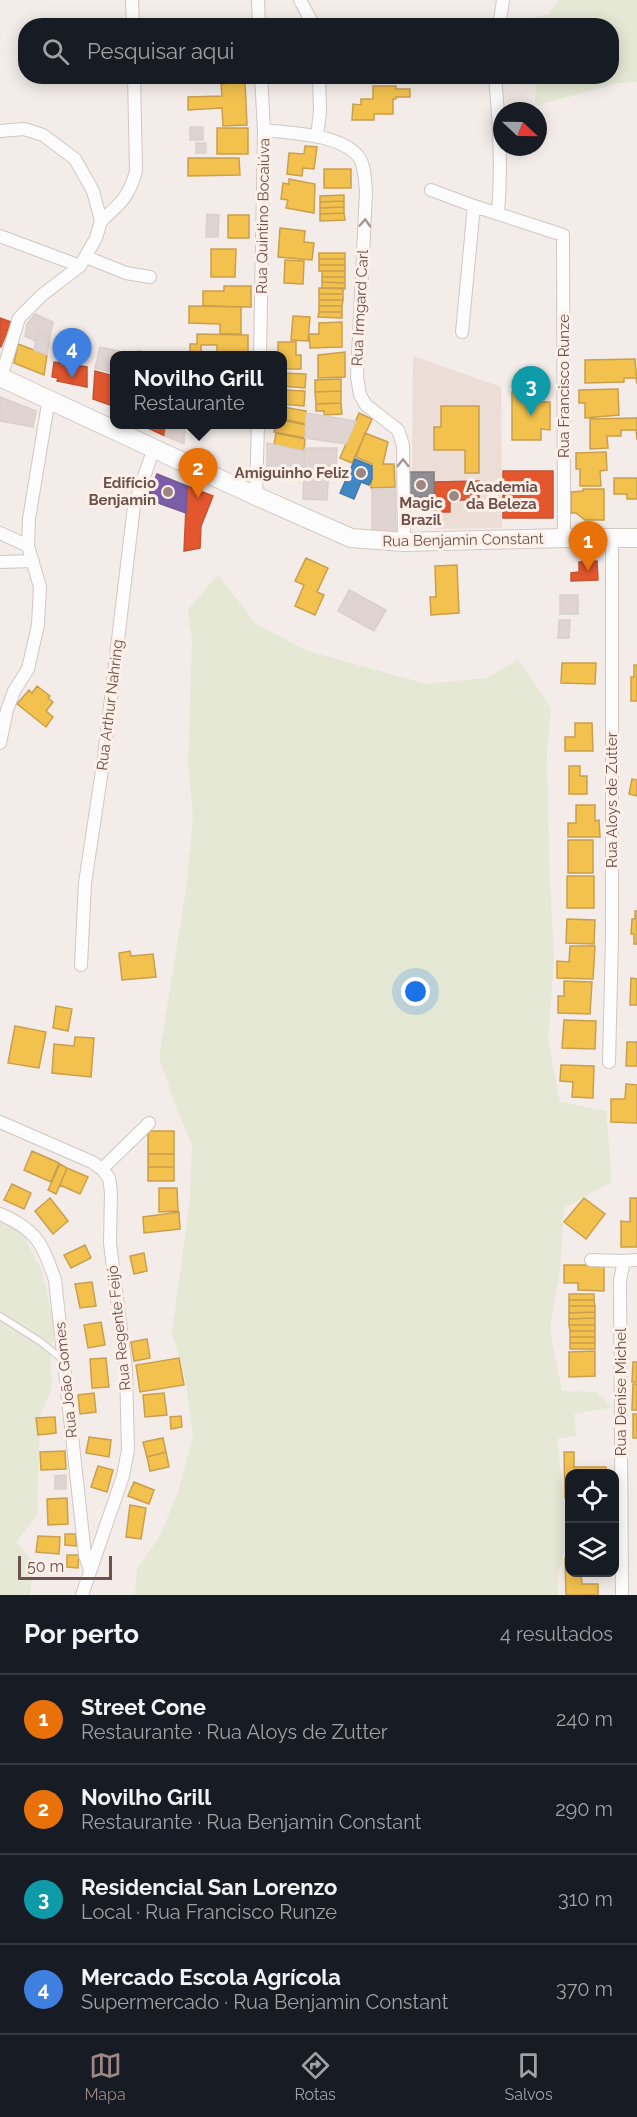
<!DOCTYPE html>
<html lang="pt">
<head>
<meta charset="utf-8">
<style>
	body { margin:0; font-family:Raleway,sans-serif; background:#20242c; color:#f1f3f6 }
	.controls { position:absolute; right:18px; bottom:18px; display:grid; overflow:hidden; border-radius:12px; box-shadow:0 3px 15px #0003 }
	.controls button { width:54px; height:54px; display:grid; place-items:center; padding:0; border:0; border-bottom:2px solid #363941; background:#171b24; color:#f1f3f6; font:30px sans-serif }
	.compass { position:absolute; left:493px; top:102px; width:54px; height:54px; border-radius:50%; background:#171b24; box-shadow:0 3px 15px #0003; rotate:112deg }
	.scale { position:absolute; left:18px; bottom:15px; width:94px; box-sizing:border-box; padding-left:6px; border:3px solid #6d514d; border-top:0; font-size:16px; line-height:21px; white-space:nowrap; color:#6d514d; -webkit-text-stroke:4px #fcf0e8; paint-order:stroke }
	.you { position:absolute; left:416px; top:992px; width:21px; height:21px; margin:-15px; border:4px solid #fff; border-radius:50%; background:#1a73e8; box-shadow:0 0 0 9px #1a73e833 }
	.badge { display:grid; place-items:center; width:39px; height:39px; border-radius:50%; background:#9c8783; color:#fff; font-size:20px; font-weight:700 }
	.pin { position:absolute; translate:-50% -50px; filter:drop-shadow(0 2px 3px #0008) }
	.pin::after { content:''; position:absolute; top:32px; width:21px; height:18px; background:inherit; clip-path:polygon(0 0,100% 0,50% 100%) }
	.popup { position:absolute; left:110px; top:351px; width:177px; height:78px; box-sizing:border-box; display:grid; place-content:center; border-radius:12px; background:#171b24; filter:drop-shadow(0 2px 4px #0005); font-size:20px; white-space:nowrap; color:#9ea1a6 }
	.popup b { font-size:22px; color:#f1f3f6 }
	.popup::after { content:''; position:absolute; left:50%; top:100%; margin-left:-12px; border:12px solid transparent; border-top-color:#171b24 }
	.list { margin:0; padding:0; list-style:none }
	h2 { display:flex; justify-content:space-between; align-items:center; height:78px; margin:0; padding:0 24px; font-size:26px }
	h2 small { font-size:20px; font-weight:400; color:#9ea1a6 }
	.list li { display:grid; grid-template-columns:39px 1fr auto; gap:18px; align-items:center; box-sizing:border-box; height:90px; padding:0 24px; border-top:2px solid #363941 }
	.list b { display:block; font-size:22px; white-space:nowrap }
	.list p { margin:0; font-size:20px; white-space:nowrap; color:#9ea1a6 }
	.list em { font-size:20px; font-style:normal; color:#9ea1a6 }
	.icon { flex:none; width:33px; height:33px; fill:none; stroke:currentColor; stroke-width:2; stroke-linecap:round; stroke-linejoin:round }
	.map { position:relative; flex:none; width:637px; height:1595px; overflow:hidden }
	.search { position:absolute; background:#171b24; box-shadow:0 3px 15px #0003; left:18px; right:18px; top:18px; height:66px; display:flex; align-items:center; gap:15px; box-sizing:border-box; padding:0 21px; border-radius:24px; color:#9ea1a6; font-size:22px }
	.sheet { height:438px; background:#171b24 }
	nav { display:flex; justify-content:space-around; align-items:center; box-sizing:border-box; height:84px; border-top:2px solid #363941; background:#171b24; font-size:16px; color:#9ea1a6 }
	nav a { display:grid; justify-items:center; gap:3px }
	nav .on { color:#9c8783 }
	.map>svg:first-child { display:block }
	.residential { fill:#ecddd6 }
	.green { fill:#e4e8d4 }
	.homes { fill:#f2c14e; stroke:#ca9f4e; stroke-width:1.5 }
	.shops { fill:#e4572e; stroke:#c05537; stroke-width:1.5 }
	.offices { fill:#7b5ea7; stroke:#775a8c; stroke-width:1.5 }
	.schools { fill:#3f88c5; stroke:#4d78a1; stroke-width:1.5 }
	.industry { fill:#8d8d92; stroke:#837b7d; stroke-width:1.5 }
	.building { fill:#dfd4d1; stroke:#dbcfcb; stroke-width:1.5 }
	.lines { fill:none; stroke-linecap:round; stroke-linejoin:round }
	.lane-casing { stroke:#d0c7c4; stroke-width:8 }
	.street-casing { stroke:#d0c7c4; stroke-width:14 }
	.secondary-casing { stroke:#d2c8c4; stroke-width:20 }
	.lane { stroke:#fdfcfc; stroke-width:6 }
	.street { stroke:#fdfcfc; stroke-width:12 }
	.secondary { stroke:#fdfcfc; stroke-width:18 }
	.oneway { stroke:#a79593 }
	.poi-dot { fill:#9c8783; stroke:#fcf0e8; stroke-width:2 }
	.labels { text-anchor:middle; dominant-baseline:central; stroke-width:6; stroke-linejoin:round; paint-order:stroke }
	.street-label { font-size:15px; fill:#6d514d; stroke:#fcf0e8 }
	.poi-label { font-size:15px; font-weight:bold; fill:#6d514d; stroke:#fcf0e8; text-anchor:end }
</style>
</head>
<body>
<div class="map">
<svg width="637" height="1595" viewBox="0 0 637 1595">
	<rect width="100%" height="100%" fill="#f3ece8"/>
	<!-- residential -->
	<path class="residential" d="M413 356 501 387 502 528 435 529 434 471H412Z"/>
	<!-- green -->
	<path class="green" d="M559 0H637V82L618 83 535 106 537 77 612 76V26L512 25V23L549 14Z
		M218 575 256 624 305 650 425 684 487 678 518 659 551 708 547 754 549 861 554 959 548 1040 560 1102 606 1111 612 1182 564 1208 560 1268 550 1330 562 1391 597 1392 612 1407 574 1414 576 1436 557 1439 568 1536 558 1574V1595H135L137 1569 160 1536 178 1492 193 1437 185 1377 172 1333 190 1198 192 1144 177 1110 159 1057 187 884 193 817 188 764 192 641 188 609Z
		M0 1222 22 1233 42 1271 56 1333 50 1348 52 1388 40 1416 37 1515 16 1542 34 1562 30 1595H0Z"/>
	<!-- homes -->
	<path class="homes" d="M245 82 247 125 223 126 222 108 188 110V97L222 96 221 84Z
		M373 86H396V89H410V97H396V99H393V114H374V120H352L353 104 361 105V99H373Z
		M217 128H248V154H217Z
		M305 146 317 147 314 169 303 168 302 176 287 174 289 153 304 154Z
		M188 158H239L240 175 188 176Z
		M324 169H351V188H324Z
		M289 179 315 184 314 213 286 208 288 200 281 199 283 183 289 184Z
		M344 195V201L320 202V196Z
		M344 201V207L320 208V202Z
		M344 207V213L320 214V208Z
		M344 213 345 220 320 221V214Z
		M228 215H249V238H228Z
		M280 228 305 231 304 242 314 243 312 260 278 257Z
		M211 249H236L235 277H211Z
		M319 253H345V259H319Z
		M319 259H345V265H319Z
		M285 260 304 261 303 284 284 283Z
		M319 265H345V271H319Z
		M322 271H345V277H322Z
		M322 277H345V283L322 282Z
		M322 282 345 283V289L322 288Z
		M224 286H251V307L203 306V291H224Z
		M319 288H343V294H319Z
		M319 294H343V300H319Z
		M319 300H343L342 306H319Z
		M189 306 241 307V334H220V324L189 323Z
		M319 306H342V312H319Z
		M319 312H342V318L318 317Z
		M293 316 310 317 308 341 291 340Z
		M342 322V347L310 348 309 334H319V323Z
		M197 334 248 335V356H217V345H201V356H190V344H197Z
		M278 342H296V355H301V369H282V356H278Z
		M18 344 47 355 44 375 14 363Z
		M345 352V377L318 378V355Z
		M635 359 637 384 636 378H624V382L585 383V360Z
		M282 373 306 374 305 388 282 386Z
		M341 379V391L315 392V380Z
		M618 389 619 415 585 418V403H579V390Z
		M283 390 305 391 304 406 282 404Z
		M341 391V403L316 404 315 392Z
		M512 392H541V402H550V430L541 429V440H512Z
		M341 403 342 414 324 415V411H316V404Z
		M441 406H479V473H465V450H434V427H441Z
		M282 407 306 411V424L282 419Z
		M359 413 372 419 352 463 340 458Z
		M637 418V440L636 430H621V436H607L608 448 590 449V419Z
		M282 420 306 425 305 438 274 432 276 424H282Z
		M276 433 305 439 304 451 274 445Z
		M365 433 388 442 383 464H394L395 487 371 488 372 464 356 457Z
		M606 452 607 470 600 471 601 486H580V469H576V453Z
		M614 478H637V499H627V494H614Z
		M583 489H604V520H585L576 513H571V492L583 491Z
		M306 558 328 568 317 592 324 595 315 615 295 606 304 585 295 581Z
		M457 565 459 613 431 615 430 597H436L435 566Z
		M562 663H596L595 684 561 683Z
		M634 665H637V701H631V677H634Z
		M37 686 50 696 48 698 53 702 46 711 53 717 46 727 17 704 29 690 32 693Z
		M575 723H592L593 751H565V737H575Z
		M569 766H580V776H587V794H569Z
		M632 779 637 780V796L629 794Z
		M576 805H595V821L599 820 600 837H568V823H576Z
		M568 840H593V873H568Z
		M567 876H594V908H567Z
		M635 911H637V944H634V934H631L632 919H635Z
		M567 919 595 920 594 944 566 943Z
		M570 946H595L593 979 557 978V961L569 962Z
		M130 951 131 956 153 954 156 977 122 980 119 953Z
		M631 978 637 979V1005H630Z
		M564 981 592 982 590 1014 558 1013V996H564Z
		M56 1006 72 1009 68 1031 53 1028Z
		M564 1020 596 1021 595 1049 562 1048Z
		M15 1026 46 1032 39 1068 8 1063Z
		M75 1037 94 1038 91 1077 52 1073 54 1044 74 1046Z
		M627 1042H637V1066H626Z
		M561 1065 594 1066 593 1098 572 1097 573 1082 560 1081Z
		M626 1084 637 1085V1123L611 1122V1099H625Z
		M148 1131H174V1154H148Z
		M32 1151 59 1163 51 1182 24 1170Z
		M148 1154H174V1167H148Z
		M60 1164 67 1168 56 1194 48 1190Z
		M148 1167H174V1181H148Z
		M67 1168 88 1177 80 1194 60 1185Z
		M12 1184 31 1193 24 1209 4 1200Z
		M159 1188H177L178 1211 159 1212Z
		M50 1198 68 1221 53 1234 35 1211Z
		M584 1198 605 1214 586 1239 564 1222Z
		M630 1198H637V1247H621V1221L630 1222Z
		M179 1212 180 1229 144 1233 143 1217Z
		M85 1245 91 1258 71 1268 64 1255Z
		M144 1253 147 1271 134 1274 130 1256Z
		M564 1265H604V1291L578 1290V1283H564Z
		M92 1282 96 1306 80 1308 75 1284Z
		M569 1294H594V1300H569Z
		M569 1300H594L595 1306H569Z
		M569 1306H595V1312L569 1313Z
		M595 1312V1318L569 1319V1313Z
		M595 1318V1325H569V1319Z
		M101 1322 105 1345 88 1348 84 1325Z
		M569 1325H595V1331H570Z
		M570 1331H595V1337H570Z
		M570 1337H595V1343H570Z
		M147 1339 150 1358 134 1361 131 1342Z
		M570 1343H595V1349H570Z
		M595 1351V1376L569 1377V1352Z
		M106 1358 109 1387 92 1388 90 1359Z
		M179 1358 184 1385 140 1392 136 1365Z
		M633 1362H637V1382H632Z
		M633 1384H637V1410H632Z
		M94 1393 96 1412 80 1414 78 1395Z
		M164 1393 167 1415 145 1417 143 1395Z
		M633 1414H637V1438H633Z
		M181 1416 182 1427 171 1429 170 1417Z
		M55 1417 56 1433 38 1435 36 1418Z
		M89 1437 111 1440 109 1457 86 1453Z
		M163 1438 166 1452 147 1457 143 1442Z
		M65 1451 66 1469 41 1470 40 1452Z
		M166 1452 169 1467 150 1471 147 1457Z
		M564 1452H574V1467H606V1474H570V1497L565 1498Z
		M98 1466 113 1470 107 1492 91 1487Z
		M134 1482 154 1490 149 1504 128 1496Z
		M67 1498 68 1524 48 1525 47 1499Z
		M130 1505 146 1508 141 1539 126 1537Z
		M65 1534H76V1546L65 1545Z
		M38 1536 60 1537 59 1554 36 1552Z
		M67 1555H79L78 1568 67 1567Z
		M565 1558H570V1572H581L582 1584H598V1595H566Z"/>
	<!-- shops -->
	<path class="shops" d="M0 318 11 322 1 347 0 346Z
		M54 362 87 367V387L57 381 58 378 52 377Z
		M95 371 114 376V413L111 412 113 406 93 399Z
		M144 424H167L165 436 143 426Z
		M503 471H553V518H503Z
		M479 481V500H450V512H434V482Z
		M187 486 213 496 201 526 200 548 184 551Z
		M597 561 598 580 571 581V573L579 572V562Z"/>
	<!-- offices -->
	<path class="offices" d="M157 474 187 486 186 513 147 499Z"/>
	<!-- schools -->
	<path class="schools" d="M355 459 372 466V479L369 485 361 482 354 499 340 493Z"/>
	<!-- industry -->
	<path class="industry" d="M407 472H434V497L408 498Z"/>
	<!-- building -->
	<path class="building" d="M190 127H203V140H190Z
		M196 143H206V153H196Z
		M207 214 219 215 218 237H206Z
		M35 314 53 322 50 337 37 333 35 341 25 336 27 324Z
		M37 333 50 337 47 355 34 350Z
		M100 347 119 351 118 356H114L113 373 95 368Z
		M0 397 36 411 33 427 0 421Z
		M306 413 356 421 346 444 305 438Z
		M167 424H185L184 444 165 436Z
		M267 443 304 451V472H298V479L275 478V469L267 468Z
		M305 448H337L336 467 329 466 327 500 303 499Z
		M372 489H395L396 532H372Z
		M349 590 386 610 374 631 338 611Z
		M560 595H578V614H560Z
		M559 620H570L569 638H558Z
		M66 1475V1489H55V1476Z"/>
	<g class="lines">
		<!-- lane casing -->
		<g class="lane-casing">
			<path id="lane" d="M139 356V354
				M0 1316 41 1342 63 1360"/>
		</g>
		<!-- street casing -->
		<g class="street-casing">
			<path id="street" d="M132 0 133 26
				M258 0 259 26
				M300 0 314 26
				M499 26 503 0
				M495 76C499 122 502 167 498 213
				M264 130C290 133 340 134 358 156 365 164 365 181 366 192L357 377 360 395 366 405 398 430 403 445 404 542
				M0 131 24 129 43 135 75 159 93 191 101 221 96 238 80 266 42 295 19 318 1 378
				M317 137 320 111 319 76
				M431 190 474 206 563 235 564 538
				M101 221C121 203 129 197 136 171L134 76
				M0 236 80 266
				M86 257 126 273 150 277
				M462 332 474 206
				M260 356 264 130 261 76
				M256 496 258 424
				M0 533 28 546
				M0 562 33 561
				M0 743 7 710 14 691 28 669 38 625 40 587 28 546 29 519 49 398
				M81 965 85 883 104 757 134 506 154 448
				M609 1062 612 937V539
				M0 1122 92 1162 102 1169 109 1178 111 1192 110 1243 126 1369 128 1450 123 1476 82 1595
				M102 1169 149 1123
				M0 1214C37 1230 42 1243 55 1280L85 1555 90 1570
				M591 1260 624 1261
				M622 1595 620 1280 624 1261 637 1260"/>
		</g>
		<!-- secondary casing -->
		<g class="secondary-casing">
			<path id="secondary" d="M0 377 256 496 351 538 404 542 564 538H637"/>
		</g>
		<!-- lane -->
		<use href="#lane" class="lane"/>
		<!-- street -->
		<use href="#street" class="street"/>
		<!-- secondary -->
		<use href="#secondary" class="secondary"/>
	</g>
	<!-- one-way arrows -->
	<defs><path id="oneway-chevron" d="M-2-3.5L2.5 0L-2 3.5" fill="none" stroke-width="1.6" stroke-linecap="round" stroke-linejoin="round" transform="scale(1.5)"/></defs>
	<g class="oneway">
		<use href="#oneway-chevron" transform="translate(365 223) rotate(-87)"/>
		<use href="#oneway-chevron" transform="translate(403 463) rotate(-90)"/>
	</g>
	<!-- markers -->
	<g class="poi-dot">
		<circle cx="361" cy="473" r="6"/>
		<circle cx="421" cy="485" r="6"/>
		<circle cx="168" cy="492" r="6"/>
		<circle cx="454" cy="496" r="6"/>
	</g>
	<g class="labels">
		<!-- street labels -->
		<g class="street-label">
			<text transform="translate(263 216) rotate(-89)">Rua Quintino Bocaiúva</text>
			<text transform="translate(360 308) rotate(-87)">Rua Irmgard Carl</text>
			<text transform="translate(564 386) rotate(-90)">Rua Francisco Runze</text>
			<text transform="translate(463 540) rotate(-1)">Rua Benjamin Constant</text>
			<text transform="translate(110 705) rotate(-83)">Rua Arthur Nahring</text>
			<text transform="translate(612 800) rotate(-90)">Rua Aloys de Zutter</text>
			<text transform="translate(119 1328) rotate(-96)">Rua Regente Feijó</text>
			<text transform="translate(66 1380) rotate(-96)">Rua João Gomes</text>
			<text transform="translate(621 1392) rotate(-90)">Rua Denise Michel</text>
		</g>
		<!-- poi labels -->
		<g class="poi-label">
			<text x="349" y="473">Amiguinho Feliz</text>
			<text x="156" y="483">Edifício<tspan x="156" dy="17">Benjamin</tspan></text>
			<text x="466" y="487" text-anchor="start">Academia<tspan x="466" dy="17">da Beleza</tspan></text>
			<text x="421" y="503" text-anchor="middle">Magic<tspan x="421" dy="17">Brazil</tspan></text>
		</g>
	</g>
</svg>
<div class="controls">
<button><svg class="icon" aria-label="locate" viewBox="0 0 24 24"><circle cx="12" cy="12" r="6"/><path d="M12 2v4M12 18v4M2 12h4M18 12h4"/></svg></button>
<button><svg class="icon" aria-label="layers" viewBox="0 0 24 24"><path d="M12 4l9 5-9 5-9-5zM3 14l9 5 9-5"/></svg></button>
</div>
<svg class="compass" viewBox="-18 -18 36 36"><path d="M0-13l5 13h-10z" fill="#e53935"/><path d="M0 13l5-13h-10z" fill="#9ea1a6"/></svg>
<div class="scale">50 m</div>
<div class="you"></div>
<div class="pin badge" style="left:588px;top:571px;background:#e8710a">1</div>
<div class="pin badge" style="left:198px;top:498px;background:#e8710a">2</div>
<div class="popup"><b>Novilho Grill</b>Restaurante</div>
<div class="pin badge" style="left:531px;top:416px;background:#0f9aa8">3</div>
<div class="pin badge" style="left:72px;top:378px;background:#3f7fe0">4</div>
<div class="search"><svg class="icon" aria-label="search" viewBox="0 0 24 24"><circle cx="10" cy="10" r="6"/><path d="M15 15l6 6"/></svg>Pesquisar aqui</div>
</div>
<section class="sheet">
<h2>Por perto<small>4 resultados</small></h2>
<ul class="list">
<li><span class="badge" style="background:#e8710a">1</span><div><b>Street Cone</b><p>Restaurante · Rua Aloys de Zutter</p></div><em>240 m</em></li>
<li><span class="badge" style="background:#e8710a">2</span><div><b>Novilho Grill</b><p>Restaurante · Rua Benjamin Constant</p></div><em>290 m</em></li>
<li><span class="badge" style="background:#0f9aa8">3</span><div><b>Residencial San Lorenzo</b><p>Local · Rua Francisco Runze</p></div><em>310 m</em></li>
<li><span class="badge" style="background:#3f7fe0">4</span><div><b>Mercado Escola Agrícola</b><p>Supermercado · Rua Benjamin Constant</p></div><em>370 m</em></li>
</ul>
</section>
<nav>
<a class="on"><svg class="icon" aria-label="map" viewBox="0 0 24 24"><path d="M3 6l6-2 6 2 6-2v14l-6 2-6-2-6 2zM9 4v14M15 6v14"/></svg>Mapa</a>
<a><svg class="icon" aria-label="directions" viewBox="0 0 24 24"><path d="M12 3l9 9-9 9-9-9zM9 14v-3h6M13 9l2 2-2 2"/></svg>Rotas</a>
<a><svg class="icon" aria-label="saved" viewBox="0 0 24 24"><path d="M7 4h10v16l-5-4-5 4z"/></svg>Salvos</a>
</nav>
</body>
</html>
